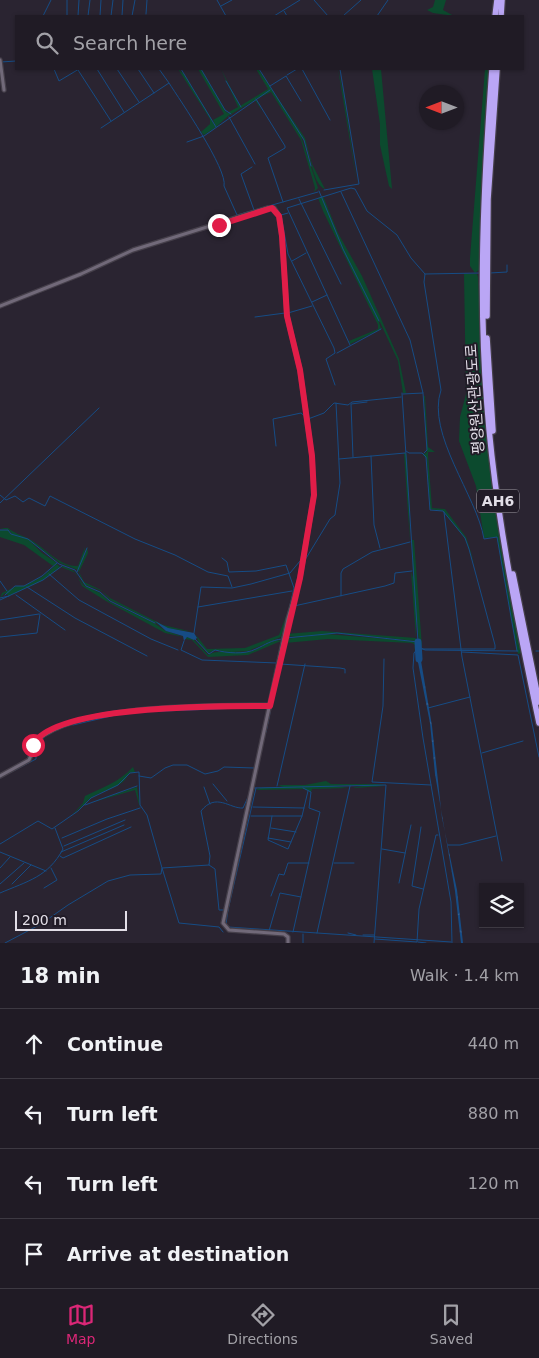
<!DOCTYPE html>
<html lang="en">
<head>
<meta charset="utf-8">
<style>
	body { margin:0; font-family:"DejaVu Sans","Noto Sans KR",sans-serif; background:#28242d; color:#f1f3f6 }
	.controls { position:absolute; right:15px; bottom:15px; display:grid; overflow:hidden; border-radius:0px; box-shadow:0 1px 4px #0004 }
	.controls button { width:45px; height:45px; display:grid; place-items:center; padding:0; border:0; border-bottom:1px solid #3d3942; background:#201b25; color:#f1f3f6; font:25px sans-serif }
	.compass { position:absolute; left:419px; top:85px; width:45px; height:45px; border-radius:50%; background:#201b25; box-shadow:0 1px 4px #0004; rotate:270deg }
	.scale { position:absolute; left:15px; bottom:12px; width:112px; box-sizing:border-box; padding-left:5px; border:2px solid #e2dee7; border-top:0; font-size:14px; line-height:18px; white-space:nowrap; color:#e2dee7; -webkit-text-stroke:4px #211b27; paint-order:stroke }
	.stop { position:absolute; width:15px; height:15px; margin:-11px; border:4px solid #e11d48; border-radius:50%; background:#fff }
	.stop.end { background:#e11d48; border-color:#fff; box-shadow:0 1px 5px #0008 }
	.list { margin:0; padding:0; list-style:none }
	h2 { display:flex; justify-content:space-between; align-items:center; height:65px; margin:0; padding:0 20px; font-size:21px }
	h2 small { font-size:16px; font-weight:400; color:#a2a1a7 }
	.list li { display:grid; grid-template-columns:32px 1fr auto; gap:15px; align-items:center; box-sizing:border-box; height:70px; padding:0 20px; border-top:1px solid #3d3942 }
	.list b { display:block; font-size:19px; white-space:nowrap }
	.list em { font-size:16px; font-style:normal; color:#a2a1a7 }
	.icon { flex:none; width:28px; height:28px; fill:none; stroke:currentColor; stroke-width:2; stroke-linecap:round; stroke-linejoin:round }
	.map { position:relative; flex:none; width:539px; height:943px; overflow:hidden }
	.search { position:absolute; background:#201b25; box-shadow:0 1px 4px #0004; left:15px; right:15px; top:15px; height:55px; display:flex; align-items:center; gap:12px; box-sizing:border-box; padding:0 18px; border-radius:0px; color:#a2a1a7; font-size:19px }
	.sheet { height:345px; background:#201b25 }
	nav { display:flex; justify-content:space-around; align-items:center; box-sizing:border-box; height:70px; border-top:1px solid #3d3942; background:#201b25; font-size:14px; color:#a2a1a7 }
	nav a { display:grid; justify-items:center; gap:2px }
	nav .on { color:#db2777 }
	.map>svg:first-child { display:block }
	.grass { fill:#0c4a2e }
	.water { fill:url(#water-ripples) }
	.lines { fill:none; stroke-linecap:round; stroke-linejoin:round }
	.stream { stroke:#164c85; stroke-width:1 }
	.river { stroke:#164c85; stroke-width:7 }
	.minor-casing { stroke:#453f4a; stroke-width:5.5 }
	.motorway-casing { stroke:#453f4a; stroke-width:8 }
	.minor { stroke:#716979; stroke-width:3 }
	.motorway { stroke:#baa6f5; stroke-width:5.5 }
	.route { stroke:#e11d48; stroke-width:6 }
	.labels { text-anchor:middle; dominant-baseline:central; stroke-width:4; stroke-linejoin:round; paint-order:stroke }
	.shield { fill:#211b27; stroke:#a8a4ad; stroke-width:1 }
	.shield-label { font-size:14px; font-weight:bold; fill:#e2dee7 }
	.street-label { font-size:15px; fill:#e2dee7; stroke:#211b27 }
</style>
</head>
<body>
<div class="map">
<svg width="539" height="943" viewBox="0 0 539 943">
	<defs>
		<pattern id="water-ripples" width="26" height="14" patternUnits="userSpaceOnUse" patternTransform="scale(1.25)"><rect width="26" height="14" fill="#164c85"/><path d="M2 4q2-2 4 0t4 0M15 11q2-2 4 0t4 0" fill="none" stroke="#386596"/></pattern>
	</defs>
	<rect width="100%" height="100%" fill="#2a2431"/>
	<!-- grass -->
	<path class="grass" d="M435 0H446L443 10 454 16 433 13 427 10 433 7Z
		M178 69 184 74 216 127 204 135 201 132 210 124V119Z
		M198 69H201L227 113 238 107 221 69 240 106 268 89 256 69H258L305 138 312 164 325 189C311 184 311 147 301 136L318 188 314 192 315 188 301 140 271 92 256 99 262 111 255 100 228 116 216 127 213 120 224 114Z
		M338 69 344 96 357 184Z
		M372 69H381L392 189 389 186 380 145V124Z
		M485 69H491L479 270 475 273 470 266V258Z
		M323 196 338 233 362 276 399 359 406 393H403L398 361 378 318 381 329 350 344 349 341 378 329V325L323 211 318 198Z
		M464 274H477L478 277 486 434 503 555 521 653 518 654 517 650 497 537 484 538 476 486 459 441 460 417 466 394Z
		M424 396H425L428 447 435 452H428V455L432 508 445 509 466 537 475 565 465 538 443 511 430 509 427 459 423 455 427 452Z
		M407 452 410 542 404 453H406L407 471Z
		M0 528H8C14 533 21 535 29 539 45 547 59 567 78 566L85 547 84 557 87 547 88 553 79 572 84 582 101 590 110 598 163 625 193 632 166 628 110 600 102 591 83 584 78 570 60 563 29 540 42 553 57 563 53 566 24 545 0 537V530H8L11 534 27 539 12 534 9 530Z
		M412 540H414L422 647 419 641 416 615V641L337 633 297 637 286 636V634L322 631 416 638 411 572 413 577Z
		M57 564 60 567 43 580 9 596 5 593 0 598 2 593 17 586H24L42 577Z
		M63 566 74 571 83 585 100 593 110 602 154 623 166 631 184 637 165 633 106 601 82 586 76 573 61 567Z
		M287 613 281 637 248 651 231 652 215 650 208 653 199 643 196 635 207 649 245 648 279 635Z
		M326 634 411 641 416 643 413 653 415 645 412 643 328 639 285 643V639Z
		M187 637 194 640 208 655C219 647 242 657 257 649 265 645 274 638 281 641L248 655 208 657 192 640 185 639Z
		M133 767 135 772 129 773C122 792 94 789 84 805L137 787 140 808 135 790 83 805 71 816 83 803 85 796C104 787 119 782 133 767Z
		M326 781 331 784H386L376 785 385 786 351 788 368 785 333 786 349 788 312 789 311 792 304 789 256 790 260 788 283 787 278 785H305Z"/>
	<!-- water -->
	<path class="water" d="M155 621 168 628 194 633 197 638 194 640 187 637 184 641 183 636 166 631Z
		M416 652H422L420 655 432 726 442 818 457 890 463 943H461L455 891 435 774 430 723Z"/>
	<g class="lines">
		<!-- stream -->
		<path class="stream" d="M217 0 226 16
			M314 0 328 16
			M221 6 232 0
			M284 11 287 16
			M146 14 147 0
			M43 16 51 0
			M67 16V0
			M78 16 79 0
			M88 16 90 0
			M100 16 101 0
			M111 16 113 0
			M122 16 123 0
			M132 16 135 0
			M274 16 300 0
			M343 16 361 0
			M377 16 388 0
			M1 62 16 61
			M54 69 59 81 79 69
			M97 69 124 112
			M117 69 139 102
			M138 69 154 93
			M159 69 169 83
			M181 69 216 127
			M201 69 225 110 231 114
			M259 69 304 140 311 166
			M302 69 330 120
			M78 70 111 121
			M287 75 297 69
			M226 81 241 107
			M270 86 286 76 301 101
			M256 99 285 146V148L268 158 283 202
			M229 117 255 164
			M101 128 169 83C180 100 228 170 224 186L237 215 318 192
			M187 142 204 136 270 90
			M252 167 241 174 254 210
			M324 190 359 184 340 69
			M319 191 343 249 379 321
			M341 192 410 340 423 393 403 394
			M299 199 341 284
			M288 213 281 215 288 254 334 348 335 353 326 359 335 385
			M292 261 306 253
			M490 273 507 272V265
			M425 274 481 273
			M312 302 327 295
			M288 313 312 306
			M255 317 285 313
			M350 345 287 208 351 188 355 189 367 211 397 235 411 258 425 274 424 282 441 390C426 434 477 496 484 539L497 537 517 651
			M337 353 381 329
			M423 393 427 450 424 453
			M276 446 273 419 301 413 308 419 324 413 334 403 348 405 352 402 401 397
			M406 451 409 453H422L426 457 430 510 443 511 465 538 469 549 495 645V649H422
			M371 456 374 525 380 548
			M353 457 351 404 367 402
			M339 459 405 453
			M0 495 6 500 15 496 23 502 29 498 45 506 50 496 135 539 175 555 208 572 228 576 232 587
			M0 503 99 408
			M444 512 462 657 502 861
			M0 530H8L11 534 28 539 59 564 75 570 86 586 100 592 110 601 155 623
			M222 558 227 562 229 572 256 571 286 565 294 588 288 614
			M77 572 87 548
			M49 574 79 600 151 639 178 650
			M0 581 7 591
			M27 587 75 618 147 656
			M5 595 15 586H24L42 576 57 563
			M16 595 65 630
			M341 596V573L343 569 372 552 410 542
			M0 598 9 596
			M0 600 43 580 62 566
			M294 606 385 586 394 583 395 573 412 571
			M198 607 292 591
			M0 620 39 614
			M194 633 201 587 232 588 251 584 290 573 300 561 305 560 330 519 335 515 340 483 336 403
			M0 637 37 633 40 614
			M282 638 284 630
			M286 638 337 633 418 642 402 393
			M195 639 209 654 215 650C227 653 244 655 256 649 265 645 271 640 282 639
			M184 641 181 650 202 660 277 663
			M536 651H539
			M462 652 518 655 539 757
			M384 659 383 706 372 782 431 785
			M280 664 340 668 345 669V673
			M428 708 470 697
			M139 712 266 707 268 709
			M73 725 120 714
			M56 730 64 727
			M266 732 280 664
			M482 753 523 741
			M139 776 151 778 165 768 173 765H187L205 774 218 771 224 767 254 768
			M0 778 36 759V747L44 737
			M213 784 227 801
			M277 786 305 664
			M204 787 210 804
			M251 787 252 779
			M254 788 386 785 374 943
			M85 805 137 786
			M253 807 304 808
			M251 816H302
			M272 816 268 840 288 849 302 816 308 791
			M421 827 412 886 423 889
			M271 828 296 832
			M62 838 107 819 140 808
			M268 838 291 842
			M0 844 38 821 52 829 78 811 91 798 118 785 130 773 139 772 140 805 147 815 162 868 161 874 130 875 108 881 68 905 41 924 5 943
			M448 845H460L496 836
			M64 846 125 820
			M382 849 405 853
			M0 852 46 871
			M61 852 124 825
			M60 856 63 858 131 827
			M334 863H354
			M209 865 215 869 219 910H224
			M0 868 10 857
			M399 883 411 825
			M0 884 24 863
			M12 884 31 865
			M44 888 57 880 51 868
			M0 893C28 881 48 877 63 849L55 828
			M271 896 279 874 284 875 288 863H309
			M228 910 256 788
			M226 924 228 910
			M228 927 451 942
			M269 931 280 893 301 897
			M223 932 219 927 179 923 162 868 209 865 210 856 201 811C216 792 230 809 243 808L249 795
			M293 932 320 812 309 808 311 792 303 788
			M317 933 350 786
			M348 933 356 935
			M363 935H374
			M375 939 417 942 419 909 436 835H438
			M418 942 426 943
			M303 943V934
			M452 943 451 902 423 738 413 668 414 653 419 647 425 650 518 651"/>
		<!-- river -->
		<path class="river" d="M418 642 419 659"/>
		<!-- minor casing -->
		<g class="minor-casing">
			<path id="minor" d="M0 60 4 90
				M0 306 81 274 133 250 268 208H274L279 216 282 237 287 316 300 370 312 456 314 495 300 578 288 619 223 923 229 930 284 934 288 937V943
				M0 776 29 760C33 753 31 745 37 740 81 703 213 706 270 705"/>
		</g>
		<!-- motorway casing -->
		<g class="motorway-casing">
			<path id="motorway" d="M495 16 497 0
				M501 16 502 0
				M492 69C484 181 478 293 487 405 495 512 517 618 539 723
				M487 316 488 199 497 69
				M487 338 493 431
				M513 574 539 702"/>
		</g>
		<!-- minor -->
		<use href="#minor" class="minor"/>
		<!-- motorway -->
		<use href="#motorway" class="motorway"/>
	</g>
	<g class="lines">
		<!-- route -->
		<path class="route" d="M33 745C53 704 227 706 270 706L300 578 314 495 312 456 300 370 287 316 282 236 279 216 272 208 219 225"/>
	</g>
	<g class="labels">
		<!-- shield labels -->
		<rect class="shield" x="477" y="489.5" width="42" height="23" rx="4"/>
		<g class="shield-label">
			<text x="498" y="501">AH6</text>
		</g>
		<!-- street labels -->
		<g class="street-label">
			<text transform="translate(475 399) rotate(-94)">평양원산관광도로</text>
		</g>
	</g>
</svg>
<div class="controls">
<button><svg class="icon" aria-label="layers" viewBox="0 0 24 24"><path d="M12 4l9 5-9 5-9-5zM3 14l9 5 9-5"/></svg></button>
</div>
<svg class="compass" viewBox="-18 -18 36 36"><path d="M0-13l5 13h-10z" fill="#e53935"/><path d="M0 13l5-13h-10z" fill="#a2a1a7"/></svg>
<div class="scale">200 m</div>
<div class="stop" style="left:33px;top:745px"></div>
<div class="stop end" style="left:219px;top:225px"></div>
<div class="search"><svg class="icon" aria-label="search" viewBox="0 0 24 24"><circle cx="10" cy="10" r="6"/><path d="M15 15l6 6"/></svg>Search here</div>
</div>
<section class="sheet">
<h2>18 min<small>Walk · 1.4 km</small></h2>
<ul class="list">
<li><svg class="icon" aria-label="ahead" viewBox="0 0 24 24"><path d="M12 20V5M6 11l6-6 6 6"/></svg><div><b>Continue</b></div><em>440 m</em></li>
<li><svg class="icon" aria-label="left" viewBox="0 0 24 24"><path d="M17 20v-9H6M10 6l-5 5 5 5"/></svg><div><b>Turn left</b></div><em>880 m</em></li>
<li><svg class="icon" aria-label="left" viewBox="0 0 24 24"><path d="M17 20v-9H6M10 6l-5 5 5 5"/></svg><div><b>Turn left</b></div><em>120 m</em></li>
<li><svg class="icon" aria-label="arrive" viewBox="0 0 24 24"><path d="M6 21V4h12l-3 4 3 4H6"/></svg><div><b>Arrive at destination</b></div></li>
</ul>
</section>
<nav>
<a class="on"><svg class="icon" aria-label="map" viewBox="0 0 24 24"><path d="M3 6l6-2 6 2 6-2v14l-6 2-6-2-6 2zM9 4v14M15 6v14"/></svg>Map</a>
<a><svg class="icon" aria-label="directions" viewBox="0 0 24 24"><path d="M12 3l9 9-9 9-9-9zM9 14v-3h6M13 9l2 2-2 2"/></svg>Directions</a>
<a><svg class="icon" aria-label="saved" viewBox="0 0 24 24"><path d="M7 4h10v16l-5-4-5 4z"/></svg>Saved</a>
</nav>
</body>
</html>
